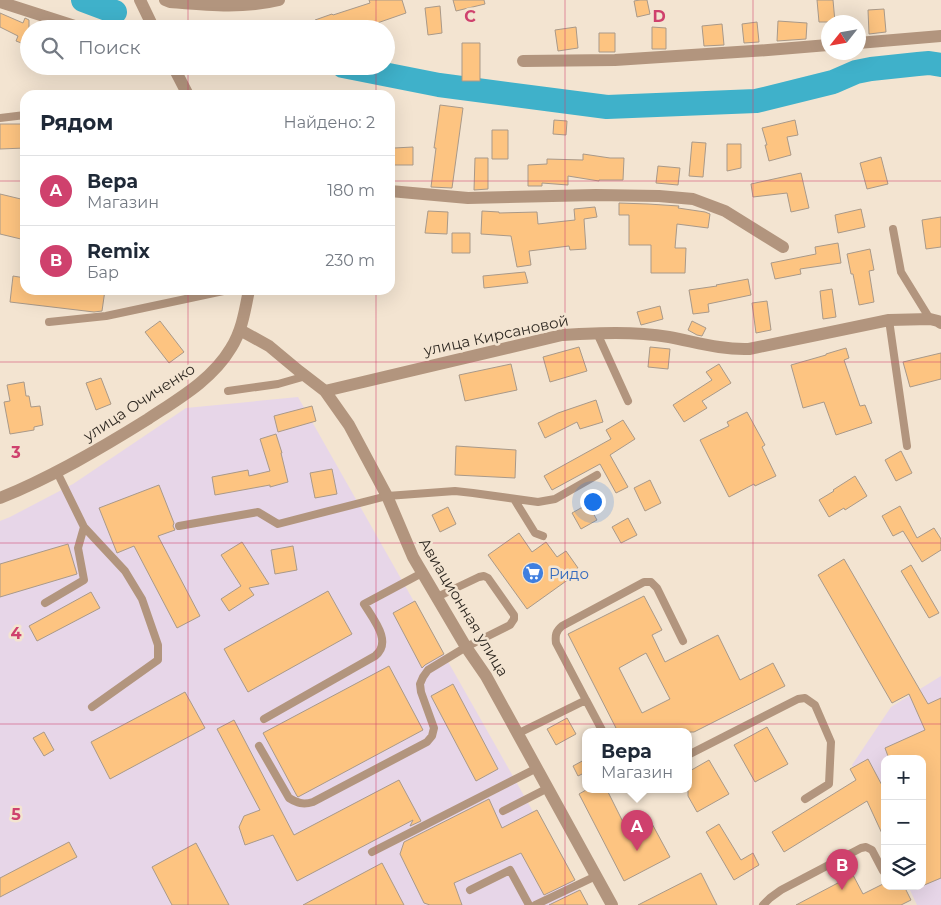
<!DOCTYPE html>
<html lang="ru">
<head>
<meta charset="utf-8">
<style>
	body { margin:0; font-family:Montserrat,sans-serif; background:#f6f6f7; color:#1f2937 }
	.controls { position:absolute; right:15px; bottom:15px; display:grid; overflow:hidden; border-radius:10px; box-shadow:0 5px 20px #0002 }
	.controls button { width:45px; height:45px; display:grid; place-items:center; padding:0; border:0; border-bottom:1px solid #e0e1e3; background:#fff; color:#1f2937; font:25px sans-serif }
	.compass { position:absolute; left:821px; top:15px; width:45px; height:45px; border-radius:50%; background:#fff; box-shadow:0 5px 20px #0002; rotate:239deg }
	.you { position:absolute; left:592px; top:501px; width:18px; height:18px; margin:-12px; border:4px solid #fff; border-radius:50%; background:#1a73e8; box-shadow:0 0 0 8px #1a73e833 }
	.badge { display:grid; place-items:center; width:32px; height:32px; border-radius:50%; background:#cf416d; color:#fff; font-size:16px; font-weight:700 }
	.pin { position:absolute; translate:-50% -41px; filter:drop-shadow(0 1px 2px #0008) }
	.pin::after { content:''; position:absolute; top:26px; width:18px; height:15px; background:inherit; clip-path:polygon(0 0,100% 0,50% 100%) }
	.popup { position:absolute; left:582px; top:728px; width:110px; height:65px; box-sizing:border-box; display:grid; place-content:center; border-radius:10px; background:#fff; filter:drop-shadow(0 1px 4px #0005); font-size:16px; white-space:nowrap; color:#747a83 }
	.popup b { font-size:19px; color:#1f2937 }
	.popup::after { content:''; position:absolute; left:50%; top:100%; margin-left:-10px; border:10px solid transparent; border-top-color:#fff }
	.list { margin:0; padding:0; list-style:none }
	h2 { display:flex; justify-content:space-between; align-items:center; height:65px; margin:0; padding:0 20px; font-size:21px }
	h2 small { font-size:16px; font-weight:400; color:#747a83 }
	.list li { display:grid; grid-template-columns:32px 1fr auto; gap:15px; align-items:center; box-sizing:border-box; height:70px; padding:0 20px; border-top:1px solid #e0e1e3 }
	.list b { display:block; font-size:19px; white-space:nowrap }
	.list p { margin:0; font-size:16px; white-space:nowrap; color:#747a83 }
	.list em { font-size:16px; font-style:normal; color:#747a83 }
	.icon { flex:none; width:28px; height:28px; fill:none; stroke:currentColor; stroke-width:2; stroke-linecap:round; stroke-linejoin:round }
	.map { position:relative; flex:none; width:941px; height:905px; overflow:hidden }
	.search { position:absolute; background:#fff; box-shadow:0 5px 20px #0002; left:20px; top:20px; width:375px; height:55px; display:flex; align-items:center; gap:12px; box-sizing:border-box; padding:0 18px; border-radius:28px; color:#747a83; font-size:19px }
	.panel { position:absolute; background:#fff; box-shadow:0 5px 20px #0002; left:20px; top:90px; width:375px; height:205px; border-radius:15px }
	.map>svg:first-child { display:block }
	.industrial { fill:#e7d6e8 }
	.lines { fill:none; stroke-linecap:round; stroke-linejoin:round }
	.river { stroke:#3fb1ca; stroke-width:24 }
	.building { fill:#fdc481; stroke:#a99989; fill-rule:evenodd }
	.service { stroke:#b2957e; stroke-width:8 }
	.minor { stroke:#b2957e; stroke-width:12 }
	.grid { fill:none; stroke:#cf416d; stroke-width:1; stroke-opacity:0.55 }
	.labels { text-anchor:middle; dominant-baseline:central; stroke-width:5; stroke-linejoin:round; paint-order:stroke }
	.street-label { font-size:15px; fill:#302a23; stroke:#f3e4d1 }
	.shop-label { font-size:15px; fill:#366cbe; stroke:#f3e4d1; text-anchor:start }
	.grid-label { font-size:16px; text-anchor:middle; font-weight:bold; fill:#cf416d; stroke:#f3e4d1; stroke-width:5; stroke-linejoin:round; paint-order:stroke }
</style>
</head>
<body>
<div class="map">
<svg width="941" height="905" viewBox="0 0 941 905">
	<rect width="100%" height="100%" fill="#f3e4d1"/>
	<!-- industrial -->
	<path class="industrial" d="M298 397 586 905H0V521L10 517 73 484 186 408Z
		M941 676V905H917L908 886H922V759H885V836L852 765 891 707Z"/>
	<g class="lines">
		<!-- river -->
		<path class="river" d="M83 0 115 12
			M343 66 439 85 607 107 756 101 833 82 856 72 871 69 918 64 929 63 941 65"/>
	</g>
	<!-- building -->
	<path class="building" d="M369 0H402L406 13 360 29H318L315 20 332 14 333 15 370 3Z
		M453 0H484L485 4 456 11Z
		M640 0H647L650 14 637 17 634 1Z
		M817 0H833L835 22H819Z
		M440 6 442 33 428 35 425 8Z
		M884 9 886 32 869 34 868 10Z
		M0 13 23 23 25 18 29 20V46L16 41 18 36 0 27Z
		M778 21 807 23 806 39 777 41Z
		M757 22 759 42 744 43 742 24Z
		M722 24 724 45 704 46 702 26Z
		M576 27 578 48 558 51 555 30Z
		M652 27 666 28V49H652Z
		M599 33H615V52H599Z
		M462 43H480V81H462Z
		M440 105 463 108 452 188 431 187 436 148H434Z
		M554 120 567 121 566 135 553 134Z
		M795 120 798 135 787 137 791 155 769 161 765 145H767L762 128Z
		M0 124H25V148L0 149Z
		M492 130H508V159H492Z
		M692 142 706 143 703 177 689 176Z
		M727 144H741V168L727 171Z
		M413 147V165H394V148Z
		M583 154 610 158H624L623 180H599V181L568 176V185L542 183V186H528V165L547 164V159L583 160Z
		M881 157 888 184 867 189 860 163Z
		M475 158H488V189L474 190Z
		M658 166 680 168 678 185 656 183Z
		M801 173 809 208 791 212 787 193 753 197 751 184Z
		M0 194 25 200V240L0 234Z
		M619 203 648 204 679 206 678 208 705 212 710 214 708 228 677 224 675 248H686L685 273H651V245H629V215H619Z
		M595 207 597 217 584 219 586 249 570 250 569 246 529 251 531 265 517 267 511 236 481 234 482 211 499 212V213L537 212 538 224 575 220 574 209Z
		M861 209 865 227 838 233 835 215Z
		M428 211 448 212 447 234 425 233Z
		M941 217V247L926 249 922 220Z
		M452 233H470V253H452Z
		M838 243 841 263 800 269 801 274 775 279 771 263 816 254 815 247Z
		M870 249 874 270 869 271 874 302 859 305 853 274H851L847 254Z
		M525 272 528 283 484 288 483 276Z
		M13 276 25 278V290H105L102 311 94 312 10 302Z
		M748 279 751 295 708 304 709 312 693 314 689 290 717 286 716 285Z
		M832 289 836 317 823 319 820 291Z
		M767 301 771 330 756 333 752 303Z
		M660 306 663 319 641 325 637 312Z
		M160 321 184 352 169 363 145 332Z
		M692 321 706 328 702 336 697 335 688 330Z
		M579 347 587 371 550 382 543 357Z
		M650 347 670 349 668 369 648 367Z
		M846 348 849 358 844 360 860 406 865 405 872 423 836 435 824 402 803 408 791 365 826 355V354Z
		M941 353V379L910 387 903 362Z
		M511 364 517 390 465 401 459 375Z
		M719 364 731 383 702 401 707 408 684 422 673 405 712 380 706 372Z
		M101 378 111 404 96 410 86 383Z
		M24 382 26 396H29L31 407 40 406 43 425 34 427V430L10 434 4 402 10 401 7 385Z
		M596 400 603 422 580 429 577 422 545 438 538 423 558 413Z
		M312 406 316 421 278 432 274 416Z
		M747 412 765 445 762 447 776 476 755 486 754 484 729 497 700 440 729 426 727 422Z
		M623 420 635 439 610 455 628 487 616 493 600 464 552 490 544 476 611 439 606 430Z
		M276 434 282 453H281L288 482 270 487V485L215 495 212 477 248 470 249 476 270 471 260 439Z
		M456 446 516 450 515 478 455 475Z
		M901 451 912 473 896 481 885 460Z
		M332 469 337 494 315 498 310 473Z
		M855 476 867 496 845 510 844 508 829 517 819 500 834 491 833 490Z
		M650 480 661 503 645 511 634 488Z
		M159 485 174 523 173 526 175 530 158 536 200 616 177 628 134 546 117 553 99 508Z
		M588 504 597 520 581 529 572 513Z
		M900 506 917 538 934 528 941 539V550L922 562 903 531 893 536 882 516Z
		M448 507 456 524 440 532 432 515Z
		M628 518 637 535 621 543 612 527Z
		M519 533 532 552 546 542 557 557 566 551 578 568 567 576 569 579 527 609 488 555Z
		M242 542 269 584 249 588 254 595 229 611 221 599 241 586 221 555Z
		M68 544 77 574 0 597V564Z
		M293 546 297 570 275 574 271 550Z
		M844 559 928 704 941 698V878L922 886V759H889L885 748 925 730 909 694 892 703 818 575Z
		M911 565 939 613 929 618 901 571Z
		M328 591 352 634 248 692 224 649Z
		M91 592 100 608 37 641 29 626Z
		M644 596 662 630 652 635 665 662 718 635 740 680 773 663 785 686 694 732H618L568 634ZM646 653 670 699 642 713 619 668Z
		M415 601 444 654 425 665 422 668 393 613Z
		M389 666 423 730 298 797 297 796 263 733Z
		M453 684 498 769 476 781 431 696Z
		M185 692 205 728 110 779 91 742Z
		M567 718 576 734 556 745 547 729Z
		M234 720 294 835 399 780 421 821 410 826 413 820 297 881 273 835 245 845 239 827 244 816 260 810 217 729Z
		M767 727 788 764 755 782 734 745Z
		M44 732 54 750 44 756 33 738Z
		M586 759V772L578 776 573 766Z
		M868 759 885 791V840L867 801 784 852 772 832 856 780 850 769Z
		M709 760 729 794 697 812 688 796V772Z
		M586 790H607L628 832 650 820 670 857 624 881 579 794Z
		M489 799 502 828 537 810 575 880 544 895 521 853 454 883 462 905H430L424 903 400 854 404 842Z
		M719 824 741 860 753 853 759 865 734 880 706 832Z
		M69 842 77 857 0 897V878Z
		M196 843 229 905H172L152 867Z
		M382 863 404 905H303Z
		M701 873 717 905H638Z
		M853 875 863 894 885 883V886H904L911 900 901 905H796Z
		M580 890 588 905H549Z"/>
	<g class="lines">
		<!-- service -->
		<path class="service" d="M0 118 25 115
			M893 229 901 272 930 319
			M889 320 907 446
			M49 322 106 316 228 290
			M597 333 628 401
			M228 391 278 384 306 376
			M514 499 535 533 543 536
			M179 526 258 512 278 524 387 496 455 491 473 493 538 502 555 499 597 475
			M84 527 125 571 142 599 158 645V660L92 707
			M45 603 84 580 78 548 84 527 57 472
			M586 700 556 643C555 635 556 631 562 626L644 582H651L657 588 683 641
			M264 719 375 656C393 642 373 619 364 604L422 573
			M519 733 586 700 603 732
			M259 746 289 798C297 803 303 805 313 802L427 742 432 736 434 728 421 692 420 684 423 677 428 670 466 647 510 625 514 619V615L488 578 484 576 479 577 437 597
			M688 755 798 699 805 698 815 705 831 742 829 784 805 799
			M503 811 548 788
			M372 852 537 768
			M470 890 510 870 529 905
			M535 905 596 876
			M763 905 770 898 781 890 861 848 866 847 872 850 883 871"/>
		<!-- minor -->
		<path class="minor" d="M140 0 154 29
			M165 0 170 2C206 5 243 9 279 0
			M0 2 84 29
			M858 43 941 36
			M523 61 615 60 768 50 828 45
			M173 66 188 95
			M390 191 468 198 596 195 659 196 693 199 725 211 783 247
			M240 330 269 346 299 371 325 391 349 425 387 496 413 557 466 647 486 676 612 905
			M325 391 562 335C598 333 633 331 669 337 696 342 721 350 749 349L889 320 930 319 938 321 941 323
			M0 498C52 477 100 449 148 419 178 399 212 380 231 348 242 331 245 310 249 290"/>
	</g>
	<!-- grid -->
	<path class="grid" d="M188 0V29M376 0V29M565 0V905M753 0V905M188 66V95M376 66V95M0 181H25M390 181H941M188 290V905M376 290V905M0 362H941M0 543H941M0 724H941"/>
	<!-- icons -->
	<defs>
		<g id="supermarket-disc" transform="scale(1.125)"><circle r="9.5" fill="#3f7fe0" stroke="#f3e4d1"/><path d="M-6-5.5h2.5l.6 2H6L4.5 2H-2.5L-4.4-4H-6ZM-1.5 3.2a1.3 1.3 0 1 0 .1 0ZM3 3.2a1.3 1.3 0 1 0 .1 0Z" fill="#fff"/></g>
	</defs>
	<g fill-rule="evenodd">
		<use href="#supermarket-disc" x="533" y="573"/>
	</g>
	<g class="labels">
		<!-- street labels -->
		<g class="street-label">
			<text transform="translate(496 335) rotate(-12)">улица Кирсановой</text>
			<text transform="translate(139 402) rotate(-33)">улица Очиченко</text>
			<text transform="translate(464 607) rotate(59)">Авиационная улица</text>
		</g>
		<!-- shop labels -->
		<g class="shop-label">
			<text x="549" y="573">Ридо</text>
		</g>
	</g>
	<g class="grid-label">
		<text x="470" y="22">C</text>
		<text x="659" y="22">D</text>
		<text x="16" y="458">3</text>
		<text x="16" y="639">4</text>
		<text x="16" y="820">5</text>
	</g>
</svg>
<div class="controls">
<button>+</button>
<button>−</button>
<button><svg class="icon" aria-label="layers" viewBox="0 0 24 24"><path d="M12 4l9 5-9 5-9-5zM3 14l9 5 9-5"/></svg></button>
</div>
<svg class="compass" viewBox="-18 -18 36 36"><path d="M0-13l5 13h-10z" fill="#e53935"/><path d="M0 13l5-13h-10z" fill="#747a83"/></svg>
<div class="you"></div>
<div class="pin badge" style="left:637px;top:851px">A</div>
<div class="popup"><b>Вера</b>Магазин</div>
<div class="pin badge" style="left:842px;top:890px">B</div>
<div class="search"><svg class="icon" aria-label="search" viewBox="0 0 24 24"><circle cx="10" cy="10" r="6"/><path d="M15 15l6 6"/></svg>Поиск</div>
<section class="panel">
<h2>Рядом<small>Найдено: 2</small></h2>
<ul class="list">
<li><span class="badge">A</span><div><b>Вера</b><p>Магазин</p></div><em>180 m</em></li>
<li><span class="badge">B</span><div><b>Remix</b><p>Бар</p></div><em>230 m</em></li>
</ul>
</section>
</div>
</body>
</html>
